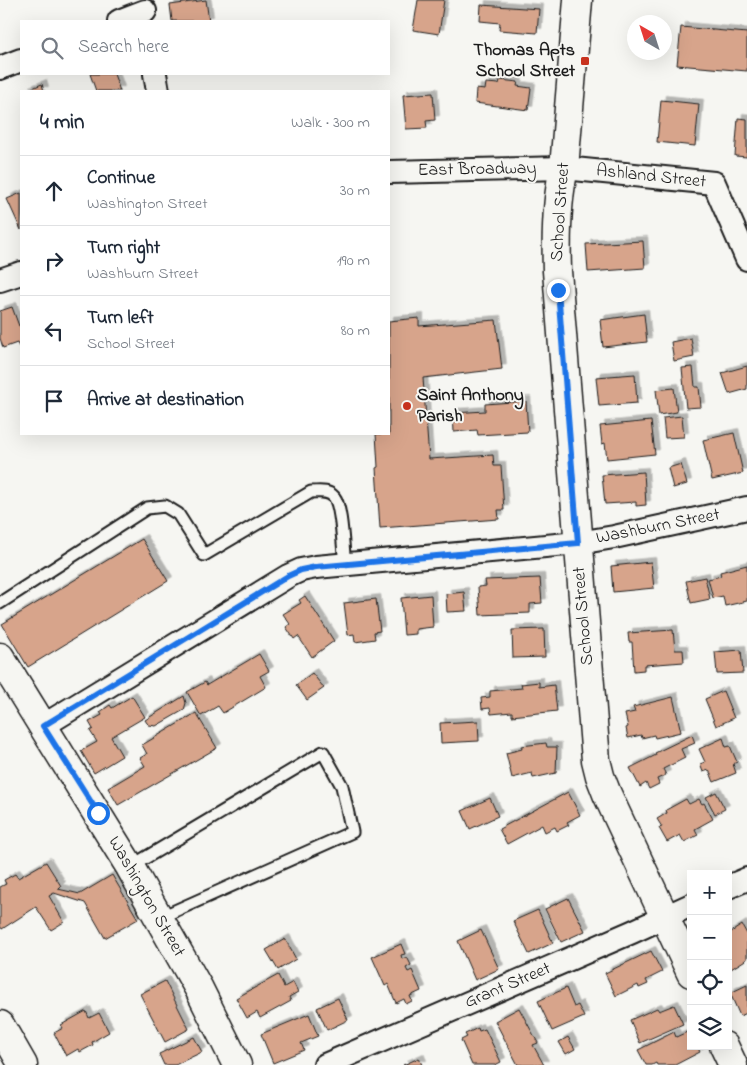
<!DOCTYPE html>
<html lang="en">
<head>
<meta charset="utf-8">
<style>
	body { margin:0; font-family:"Indie Flower",sans-serif; background:#f6f6f7; color:#1f2937 }
	.controls { position:absolute; right:15px; bottom:15px; display:grid; overflow:hidden; border-radius:0px; box-shadow:0 5px 20px #0002 }
	.controls button { width:45px; height:45px; display:grid; place-items:center; padding:0; border:0; border-bottom:1px solid #e0e1e3; background:#fff; color:#1f2937; font:25px sans-serif }
	.compass { position:absolute; left:627px; top:15px; width:45px; height:45px; border-radius:50%; background:#fff; box-shadow:0 5px 20px #0002; rotate:321deg }
	.stop { position:absolute; width:15px; height:15px; margin:-11px; border:4px solid #1a73e8; border-radius:50%; background:#fff }
	.stop.end { background:#1a73e8; border-color:#fff; box-shadow:0 1px 5px #0008 }
	.list { margin:0; padding:0; list-style:none }
	h2 { display:flex; justify-content:space-between; align-items:center; height:65px; margin:0; padding:0 20px; font-size:21px }
	h2 small { font-size:16px; font-weight:400; color:#747a83 }
	.list li { display:grid; grid-template-columns:32px 1fr auto; gap:15px; align-items:center; box-sizing:border-box; height:70px; padding:0 20px; border-top:1px solid #e0e1e3 }
	.list b { display:block; font-size:19px; white-space:nowrap }
	.list p { margin:0; font-size:16px; white-space:nowrap; color:#747a83 }
	.list em { font-size:16px; font-style:normal; color:#747a83 }
	.icon { flex:none; width:28px; height:28px; fill:none; stroke:currentColor; stroke-width:2; stroke-linecap:round; stroke-linejoin:round }
	.map { position:relative; flex:none; width:747px; height:1065px; overflow:hidden }
	.search { position:absolute; background:#fff; box-shadow:0 5px 20px #0002; left:20px; top:20px; width:370px; height:55px; display:flex; align-items:center; gap:12px; box-sizing:border-box; padding:0 18px; border-radius:0px; color:#747a83; font-size:19px }
	.panel { position:absolute; background:#fff; box-shadow:0 5px 20px #0002; left:20px; top:90px; width:370px; height:345px; border-radius:0px }
	.map>svg:first-child { display:block }
	.building { fill:#d7a48b; stroke:#1c1c1c; filter:url(#shadow) }
	.lines { fill:none; stroke-linecap:round; stroke-linejoin:round }
	.service-casing { stroke:#1c1c1c; stroke-width:15 }
	.minor-casing { stroke:#1c1c1c; stroke-width:26 }
	.tertiary-casing { stroke:#1c1c1c; stroke-width:31 }
	.primary-casing { stroke:#1c1c1c; stroke-width:31 }
	.service { stroke:#f6f6f2; stroke-width:11 }
	.minor { stroke:#f6f6f2; stroke-width:22 }
	.tertiary { stroke:#f6f6f2; stroke-width:28 }
	.primary { stroke:#f6f6f2; stroke-width:28 }
	.route { stroke:#1a73e8; stroke-width:6 }
	.poi-dot { fill:#c8321e; stroke:#f6f6f2; stroke-width:2 }
	.labels { text-anchor:middle; dominant-baseline:central; stroke-width:4; stroke-linejoin:round; paint-order:stroke }
	.poi-label { font-size:18px; font-weight:bold; fill:#1c1c1c; stroke:#f6f6f2; text-anchor:end }
	.street-label { font-size:18px; fill:#1c1c1c; stroke:#f6f6f2 }
</style>
</head>
<body>
<div class="map">
<svg width="747" height="1065" viewBox="0 0 747 1065">
	<defs>
		<filter id="shadow"><feDropShadow dx="4.5" dy="-4.5" stdDeviation="0" flood-color="#0004"/></filter>
	</defs>
	<rect width="100%" height="100%" fill="#f6f6f2"/>
	<filter id="ink" filterUnits="userSpaceOnUse"><feTurbulence type="fractalNoise" baseFrequency=".02" numOctaves="2"/><feDisplacementMap in="SourceGraphic" scale="10" xChannelSelector="R" yChannelSelector="G"/><feConvolveMatrix kernelMatrix="1 2 1 2 8 2 1 2 1" color-interpolation-filters="sRGB"/></filter>
	<g filter="url(#ink)">
		<!-- building -->
		<path class="building" d="M206 0 209 21H172L170 5Z
			M418 0H444L439 34 413 30Z
			M481 5 539 9 537 33 499 30 500 23 480 21Z
			M681 27 747 33V71L677 65Z
			M90 74H114L120 91H96Z
			M500 80 518 82 517 86 531 88 528 110 475 103 476 89 485 90 486 83 499 84Z
			M42 84 44 91H25Z
			M433 93 435 120 426 121 427 128 406 129 403 95Z
			M661 100 699 104 695 146 657 142Z
			M738 118 747 119V157L735 156Z
			M21 193V230L7 199Z
			M643 241 645 268 588 272 586 244Z
			M12 307 19 326H21V346L19 347 17 343 3 348 0 338V311Z
			M644 314 647 342 603 347 600 320Z
			M419 318V326L496 320 502 369 423 378 429 459 493 455 494 466H501L504 510H498L499 519 380 528 376 468 378 467 376 434H389V321Z
			M691 338 694 357 674 361 671 342Z
			M747 366V389L729 394 722 373Z
			M693 367 695 387H699L701 407 686 408 682 368Z
			M635 374 637 403 599 406 596 377Z
			M674 388 677 412 659 415 656 390Z
			M526 401 528 432 478 435 477 430 454 432 453 413 485 411V404Z
			M682 416 684 437 665 438 663 418Z
			M651 421 655 454 607 459 605 443 602 444 600 426Z
			M734 433 743 473 712 480 703 440Z
			M681 464 687 484 673 488 668 468Z
			M644 472 646 505 636 506V502L605 504 602 475Z
			M142 539 168 581 28 667 2 624Z
			M651 562 654 588 613 592 611 566Z
			M747 565V601L725 606 723 596 713 598 708 579 721 576 720 572Z
			M705 577 710 599 691 603 686 581Z
			M540 578 542 603 530 604V613L480 615 478 587 486 586 485 580Z
			M464 592 466 611 447 612 446 594Z
			M431 595 433 627 416 629V634L404 635 401 598Z
			M305 596 334 641 312 657 298 636 294 639 286 627 290 624 283 614 301 603 299 600Z
			M376 599 380 631 374 632 375 639 355 642 354 634 348 635 344 603Z
			M544 629 545 657 513 658 512 630Z
			M673 630 675 650H683L684 662 644 665V670L634 671 632 642H629L628 633Z
			M741 650 743 673 717 674 715 652Z
			M259 654 269 671 260 676 266 687 223 713 218 706 201 716 187 692 205 682 207 685Z
			M312 673 324 688 307 700 296 685Z
			M539 682V687L554 685 557 711 512 716V712L491 714 490 708 482 709 481 698 490 697V691L522 688 521 684Z
			M723 691 734 718 716 726 705 699Z
			M132 696 145 717 111 737 122 756 94 773 81 751 97 742 90 731 93 729 89 722 102 715 100 712 110 705 112 708Z
			M184 696 186 703 184 710 156 726 149 725 147 723 145 720Z
			M673 697 681 732 655 738 654 735 642 738 641 735 628 738 626 728 628 727 625 714 635 712 633 707Z
			M196 713 217 748 118 805 108 788 145 766 140 758 147 754 142 745Z
			M478 721 479 741 441 743 440 723Z
			M692 735 695 743 681 749 685 758 663 769 666 775 657 779 659 784 649 789 646 783 640 787 630 768 656 755 655 753Z
			M723 738 726 747 730 746 737 762 733 764 736 773 714 782 709 770 703 772 700 764 705 762 699 749Z
			M546 743 547 747H557L556 773 533 778 532 773 512 778 506 753 522 749 521 746Z
			M568 792 580 815 567 822 569 825 557 831 555 827 545 832 542 825 507 844 499 829Z
			M716 792 725 809 715 814 706 797Z
			M490 798 498 816 470 829 462 811Z
			M686 799 689 804 699 799 702 804 704 803 713 819 695 829 698 835 684 842 680 835 667 842 659 828 662 827 657 819 667 813 666 810Z
			M46 862 61 886 58 889 80 894 112 875 138 919 105 938 85 903 54 893 49 896 64 922 51 930 36 907 2 929 0 926V887L6 884 4 880 15 874 18 878Z
			M568 898 585 931 561 942 545 909Z
			M538 910 553 943 529 954 513 921Z
			M742 925 747 934V959L731 969 728 965V934Z
			M481 930 499 969 475 980 458 941Z
			M285 939 296 959 278 970 266 950Z
			M401 944 405 954 401 955 402 959 407 957 411 965 406 968 408 972 412 970 421 991 410 996 412 1001 406 1004 404 999 396 1003 388 984 385 986 372 957Z
			M651 951 662 972 646 980 648 984 639 988 638 985 616 996 605 973Z
			M278 975 284 987 293 982 298 992 289 997 291 1001 260 1018 257 1012 247 1018 236 998Z
			M165 981 189 1029 165 1042 140 994Z
			M747 985V1013L740 1016 730 993Z
			M566 988 574 1007 578 1005 584 1017 552 1031 538 1001Z
			M338 998 348 1020 327 1030 317 1008Z
			M674 1005 683 1024 640 1043 630 1020 657 1008 659 1011Z
			M519 1008 538 1043 533 1045 544 1065H522L521 1064 518 1065 495 1021Z
			M86 1011 89 1018 99 1013 109 1032 92 1042 93 1045 80 1052 78 1049 66 1056 54 1033 63 1028 61 1025Z
			M309 1014 318 1036 301 1043 304 1050 273 1063 261 1034Z
			M478 1028 479 1031 485 1029 501 1062 495 1065H472L461 1040 467 1037 465 1034Z
			M674 1032 676 1037 687 1032 688 1035 691 1033V1046H697L700 1052 675 1065H657L656 1063 652 1065H646L638 1050Z
			M194 1037 202 1052 175 1065H164L159 1054Z
			M568 1037 575 1049 566 1054 559 1042Z
			M419 1058 422 1065H403Z"/>
		<g class="lines">
			<!-- service casing -->
			<g class="service-casing">
				<path id="service" d="M0 603 147 508 165 506 178 514 204 555 311 492C319 492 328 490 334 497 342 506 343 551 345 564
					M130 867 323 752 342 786 352 832 159 918"/>
			</g>
			<!-- minor casing -->
			<g class="minor-casing">
				<path id="minor" d="M119 21 145 11
					M0 68 21 60
					M155 74 158 91
					M389 172 564 168 714 183 747 259
					M0 280 21 273
					M43 726 288 576 301 570 316 567 578 543 614 537 747 508
					M728 887 747 879
					M325 1065 632 932 691 905"/>
			</g>
			<!-- tertiary casing -->
			<g class="tertiary-casing">
				<path id="tertiary" d="M578 0 564 168C557 198 556 240 557 271L596 760 600 776 607 794 691 973
					M0 657 130 867 199 989 237 1065
					M724 1046 733 1065"/>
			</g>
			<!-- primary casing -->
			<g class="primary-casing">
				<path id="primary" d="M0 1025 23 1065"/>
			</g>
			<!-- service -->
			<use href="#service" class="service"/>
			<!-- minor -->
			<use href="#minor" class="minor"/>
			<!-- tertiary -->
			<use href="#tertiary" class="tertiary"/>
			<!-- primary -->
			<use href="#primary" class="primary"/>
		</g>
	</g>
	<g class="lines" filter="url(#ink)">
		<!-- route -->
		<path class="route" d="M98 813 43 726 288 576 301 570 316 567 578 543 558 290"/>
	</g>
	<!-- markers -->
	<g class="poi-dot">
		<rect x="580" y="56" width="10" height="10" rx="2.5"/>
		<circle cx="407" cy="406" r="5"/>
	</g>
	<g class="labels">
		<!-- poi labels -->
		<g class="poi-label">
			<text x="575" y="51">Thomas Apts<tspan x="575" dy="21">School Street</tspan></text>
			<text x="417" y="396" text-anchor="start">Saint Anthony<tspan x="417" dy="21">Parish</tspan></text>
		</g>
		<!-- street labels -->
		<g class="street-label">
			<text transform="translate(477 170) rotate(-1)">East Broadway</text>
			<text transform="translate(651 177) rotate(6)">Ashland Street</text>
			<text transform="translate(561 212) rotate(-86)">School Street</text>
			<text transform="translate(658 527) rotate(-11)">Washburn Street</text>
			<text transform="translate(584 616) rotate(-95)">School Street</text>
			<text transform="translate(146 897) rotate(60)">Washington Street</text>
			<text transform="translate(508 986) rotate(-23)">Grant Street</text>
		</g>
	</g>
</svg>
<div class="controls">
<button>+</button>
<button>−</button>
<button><svg class="icon" aria-label="locate" viewBox="0 0 24 24"><circle cx="12" cy="12" r="6"/><path d="M12 2v4M12 18v4M2 12h4M18 12h4"/></svg></button>
<button><svg class="icon" aria-label="layers" viewBox="0 0 24 24"><path d="M12 4l9 5-9 5-9-5zM3 14l9 5 9-5"/></svg></button>
</div>
<svg class="compass" viewBox="-18 -18 36 36"><path d="M0-13l5 13h-10z" fill="#e53935"/><path d="M0 13l5-13h-10z" fill="#747a83"/></svg>
<div class="stop" style="left:98px;top:813px"></div>
<div class="stop end" style="left:558px;top:290px"></div>
<div class="search"><svg class="icon" aria-label="search" viewBox="0 0 24 24"><circle cx="10" cy="10" r="6"/><path d="M15 15l6 6"/></svg>Search here</div>
<section class="panel">
<h2>4 min<small>Walk · 300 m</small></h2>
<ul class="list">
<li><svg class="icon" aria-label="ahead" viewBox="0 0 24 24"><path d="M12 20V5M6 11l6-6 6 6"/></svg><div><b>Continue</b><p>Washington Street</p></div><em>30 m</em></li>
<li><svg class="icon" aria-label="right" viewBox="0 0 24 24"><path d="M7 20v-9h11M14 6l5 5-5 5"/></svg><div><b>Turn right</b><p>Washburn Street</p></div><em>190 m</em></li>
<li><svg class="icon" aria-label="left" viewBox="0 0 24 24"><path d="M17 20v-9H6M10 6l-5 5 5 5"/></svg><div><b>Turn left</b><p>School Street</p></div><em>80 m</em></li>
<li><svg class="icon" aria-label="arrive" viewBox="0 0 24 24"><path d="M6 21V4h12l-3 4 3 4H6"/></svg><div><b>Arrive at destination</b></div></li>
</ul>
</section>
</div>
</body>
</html>
